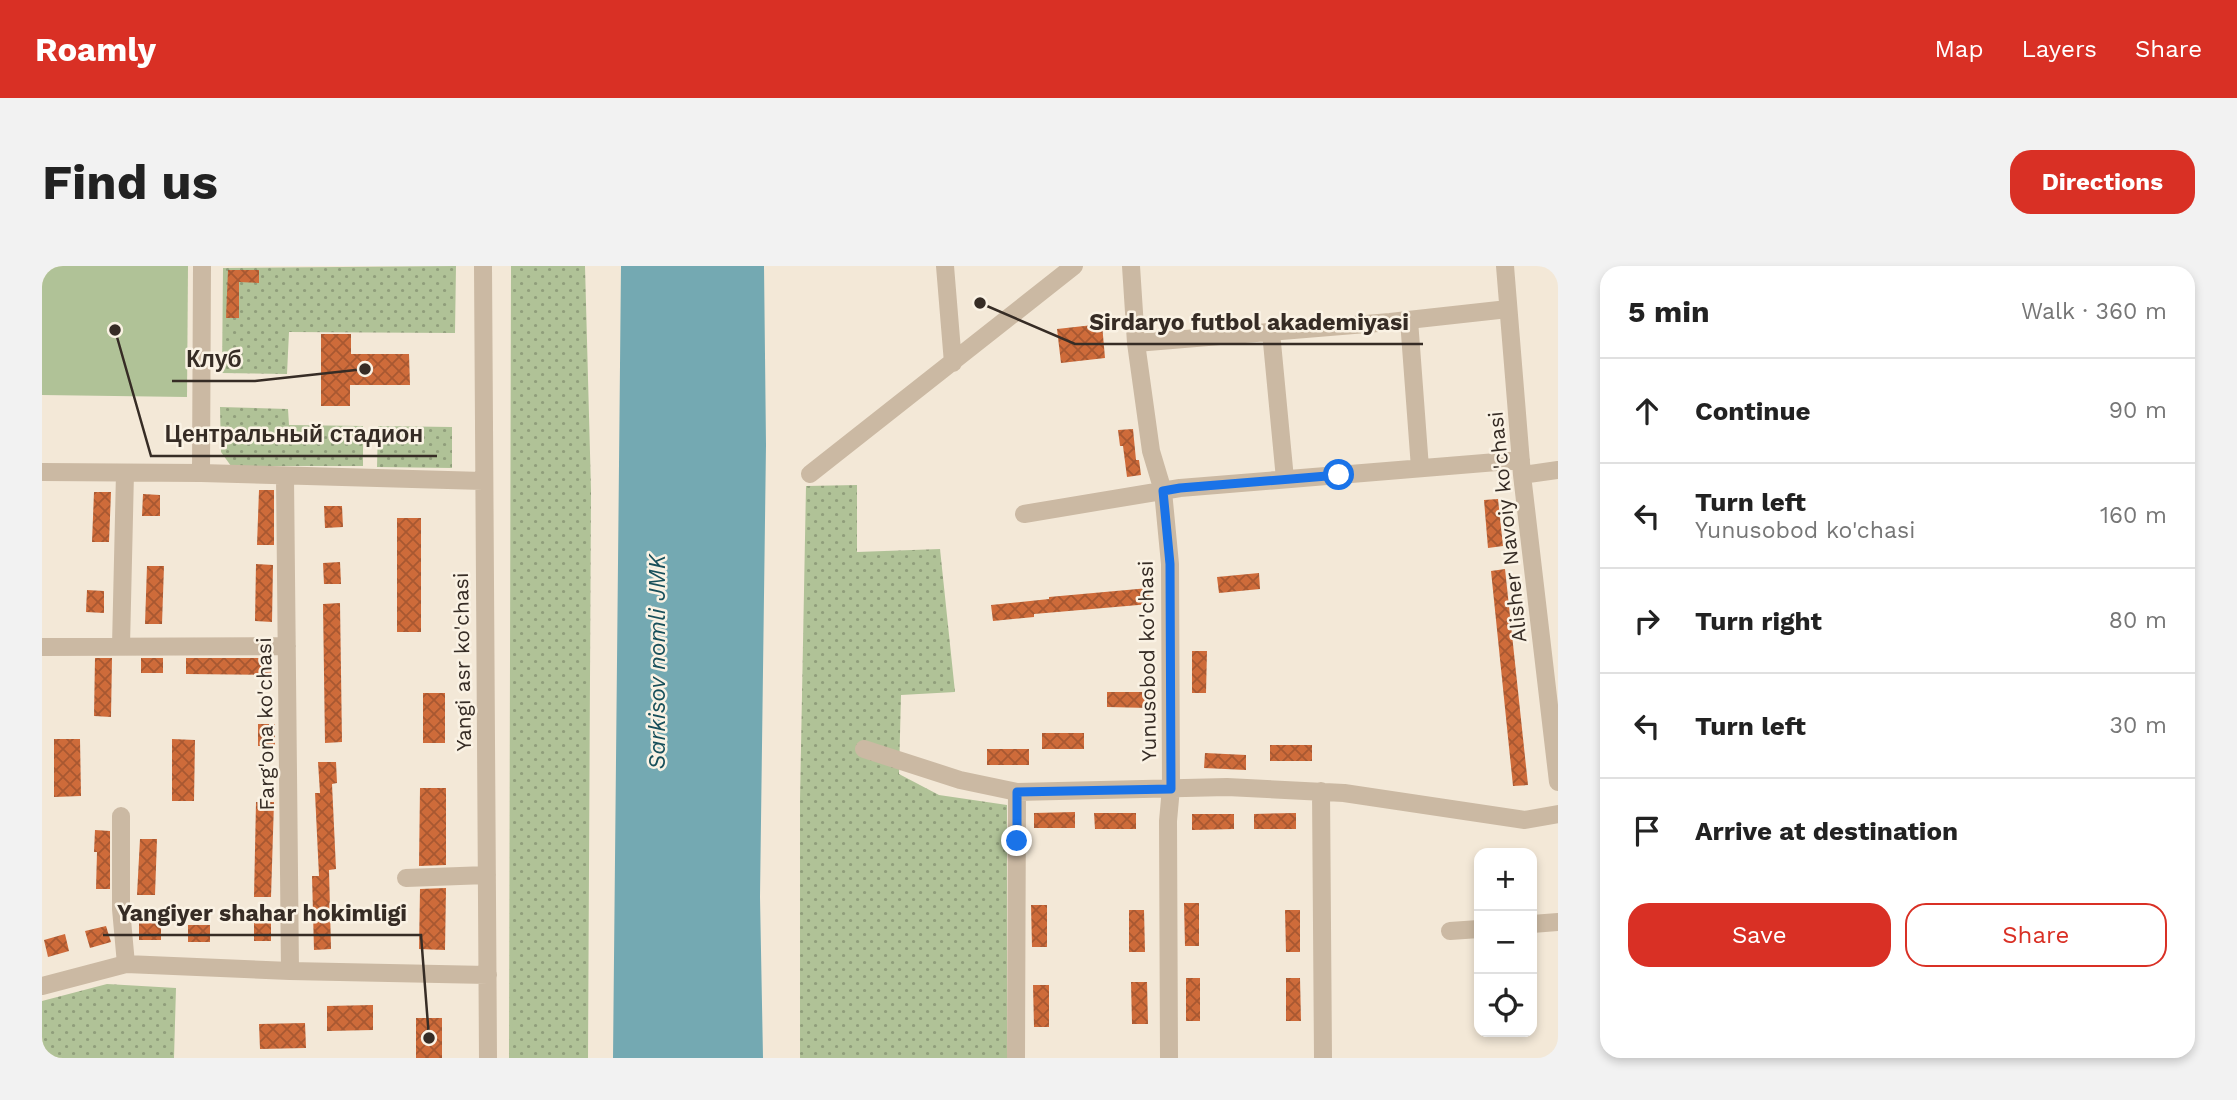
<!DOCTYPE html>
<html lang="en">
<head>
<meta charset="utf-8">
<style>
	body { margin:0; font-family:"Work Sans",sans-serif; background:#f2f2f2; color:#222 }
	.controls { position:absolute; right:21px; bottom:21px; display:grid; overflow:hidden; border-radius:14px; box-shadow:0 4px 10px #0003 }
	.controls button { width:63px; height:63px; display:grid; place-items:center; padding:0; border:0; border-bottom:2px solid #e0e0e0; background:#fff; color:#222; font:35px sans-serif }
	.stop { position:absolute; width:21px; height:21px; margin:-16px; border:5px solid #1a73e8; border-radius:50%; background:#fff }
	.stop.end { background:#1a73e8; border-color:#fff; box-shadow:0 2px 7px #0008 }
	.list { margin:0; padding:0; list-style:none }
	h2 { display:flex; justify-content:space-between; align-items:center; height:91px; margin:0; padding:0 28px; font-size:30px }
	h2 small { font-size:23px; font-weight:400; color:#767676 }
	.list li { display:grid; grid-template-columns:46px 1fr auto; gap:21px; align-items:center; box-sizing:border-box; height:105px; padding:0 28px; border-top:2px solid #e0e0e0 }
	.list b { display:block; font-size:26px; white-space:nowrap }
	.list p { margin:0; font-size:23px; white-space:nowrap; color:#767676 }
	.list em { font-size:23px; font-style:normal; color:#767676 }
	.actions { display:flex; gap:14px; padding:21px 28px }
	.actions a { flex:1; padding:16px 0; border:2px solid #d93025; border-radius:21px; text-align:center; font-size:24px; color:#d93025 }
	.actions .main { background:#d93025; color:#fff }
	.icon { flex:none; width:38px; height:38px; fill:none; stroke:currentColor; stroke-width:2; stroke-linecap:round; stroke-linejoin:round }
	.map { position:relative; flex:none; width:1516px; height:792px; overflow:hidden; border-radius:21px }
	header { display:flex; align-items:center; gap:42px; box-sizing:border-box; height:98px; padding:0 35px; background:#d93025; color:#fff }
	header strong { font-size:33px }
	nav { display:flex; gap:38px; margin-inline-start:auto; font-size:24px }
	.intro { display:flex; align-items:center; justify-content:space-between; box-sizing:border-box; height:168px; padding:0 42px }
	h1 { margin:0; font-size:49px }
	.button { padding:18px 32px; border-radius:21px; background:#d93025; color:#fff; font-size:24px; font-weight:700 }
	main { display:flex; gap:42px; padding:0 42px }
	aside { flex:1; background:#fff; border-radius:21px; box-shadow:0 4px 10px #0003 }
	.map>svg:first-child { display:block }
	.grass { fill:url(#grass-dots) }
	.garden { fill:#b0c297 }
	.water { fill:#74a9b2 }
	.building { fill:url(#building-cross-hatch) }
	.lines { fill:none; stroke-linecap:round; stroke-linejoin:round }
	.minor { stroke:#cbb9a3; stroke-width:18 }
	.route { stroke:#1a73e8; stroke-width:9 }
	.labels { text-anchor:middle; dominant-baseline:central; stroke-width:5; stroke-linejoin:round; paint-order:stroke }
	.street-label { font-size:21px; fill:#362c25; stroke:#faf2e4 }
	.water-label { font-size:23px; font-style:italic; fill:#184f5a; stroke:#faf2e4 }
	.leader { fill:none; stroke:#362c25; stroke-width:2.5 }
	.callout-dot { fill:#362c25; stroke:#faf2e4; stroke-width:2.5 }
	.callout-label { font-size:23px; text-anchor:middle; font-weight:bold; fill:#362c25; stroke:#faf2e4; stroke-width:5; stroke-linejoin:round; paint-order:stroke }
</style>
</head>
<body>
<header>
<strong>Roamly</strong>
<nav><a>Map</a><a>Layers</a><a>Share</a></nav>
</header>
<div class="intro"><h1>Find us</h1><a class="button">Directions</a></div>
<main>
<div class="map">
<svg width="1516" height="792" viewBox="0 0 1516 792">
	<defs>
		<pattern id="grass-dots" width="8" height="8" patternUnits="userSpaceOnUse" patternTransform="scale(1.75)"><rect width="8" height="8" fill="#b0c297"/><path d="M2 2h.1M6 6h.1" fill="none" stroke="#909e7b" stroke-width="1.8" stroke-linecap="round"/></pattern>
		<pattern id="building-cross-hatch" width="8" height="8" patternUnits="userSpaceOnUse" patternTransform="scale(1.75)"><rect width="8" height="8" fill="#ce6b3a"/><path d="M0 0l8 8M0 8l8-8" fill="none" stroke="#a85831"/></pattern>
	</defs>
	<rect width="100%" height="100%" fill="#f3e8d7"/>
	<!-- grass -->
	<path class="grass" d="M414 0 413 67 247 66 245 108 180 107 181 2Z
		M469 0H543L549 224 546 792H467Z
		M178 141 246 143 247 159 321 160V200H189L179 186Z
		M336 160 410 161V202L335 201Z
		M815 219V286L898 283 913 426 859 429 857 508 897 529 965 539V792H758V534L764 220Z
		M65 718 134 722 132 792H0V735Z"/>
	<!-- garden -->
	<path class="garden" d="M0 0H146L145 131 0 129Z"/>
	<!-- water -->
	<path class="water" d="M579 0H722L724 179 718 631 721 792H571Z"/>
	<!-- building -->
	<path class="building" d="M186 4H217V17L197 16V52H184Z
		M1060 58 1063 92 1019 97 1015 63Z
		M279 68H309V88H367L368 119H308V140H279Z
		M1091 163 1094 194H1097L1099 209 1085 211 1081 180H1078L1076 164Z
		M217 224H232V279H215Z
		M52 226H69L67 276H50Z
		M101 228 118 229V250H100Z
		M1456 233 1461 280 1446 282 1442 234Z
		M282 240H300L301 261 283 262Z
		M355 252H379V366H355Z
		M298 296 299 318H282L281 297Z
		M214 298 231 299 230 356 213 355Z
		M105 300H122L120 358H103Z
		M1463 303 1486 519 1471 520 1449 305Z
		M1217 307 1218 323 1177 327 1175 311Z
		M1107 322 1108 338 992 348V351L951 355 949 339 1007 333V331Z
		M45 324 62 325V347L44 346Z
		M298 337 300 476 283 477 281 338Z
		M1150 385H1165L1164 427H1150Z
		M53 392H70L69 451 52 450Z
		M99 392H121V407H99Z
		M144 392H229V409L144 408Z
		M1065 426H1107V442L1065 441Z
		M381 427H403V477H381Z
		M216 458H233V480H216Z
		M1000 467H1042V483H1000Z
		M12 473H38L39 530 12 531Z
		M130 473 153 474 152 535H130Z
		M1228 479H1270V495H1228Z
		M945 483H987V499H945Z
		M1163 487 1204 489V504L1162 502Z
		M276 496H294L295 517 290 518 294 603 287 604 289 683 272 684 270 610H277L273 527H278Z
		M378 522H404V599L377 600Z
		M214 536H232L229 631H212Z
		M1033 546V562H992V547Z
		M1052 547H1094V563H1053Z
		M1254 547V563H1212V548Z
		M1150 548H1192V563L1150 564Z
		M53 564 68 565V623H54L55 586H52Z
		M98 573H115L113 629H95Z
		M404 622 403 684 377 683 378 623Z
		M1142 637H1157V680H1143Z
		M989 639H1005V681H990Z
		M1087 644H1102L1103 686H1087Z
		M1243 644H1258V686H1244Z
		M212 653H229V675H212Z
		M97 657H119V674H97Z
		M146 659H168V676H146Z
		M64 660 69 676 48 682 43 665Z
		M23 668 27 685 6 691 2 674Z
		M1144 712H1158V755H1144Z
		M1244 712H1258L1259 755H1244Z
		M1089 716H1105L1106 758H1090Z
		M991 719H1007V761H992Z
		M331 739V764L285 765V740Z
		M374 752H400V792H374Z
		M263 757 264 782 218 783 217 758Z"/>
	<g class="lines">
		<!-- minor -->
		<path class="minor" d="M441 0 446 792
			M903 0 911 97
			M1089 0 1094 77 1109 185 1121 225 1128 298 1129 522 1126 555 1127 792
			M1463 0 1480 209 1516 516
			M1367 54 1378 202
			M1229 66 1243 213
			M1094 77 1348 56 1466 43
			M0 206 159 207 441 215
			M159 207 160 0
			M768 208 1032 0
			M1480 209 1516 204
			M243 211 248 705
			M982 248 1138 222 1479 194
			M79 380 83 207
			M0 381 245 380
			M822 483 918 514 975 526 1185 521 1302 527 1483 554 1516 548
			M1279 525 1281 792
			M79 550V643L84 698
			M364 612 445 609
			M1490 658 1516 656
			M1408 665 1437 663
			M0 720 84 698 248 705 446 709
			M974 792 975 526"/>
	</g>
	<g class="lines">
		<!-- route -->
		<path class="route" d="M975 575V526L1129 523 1128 298 1121 225 1138 222 1297 209"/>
	</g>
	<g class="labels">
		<!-- street labels -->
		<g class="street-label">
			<text transform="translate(1465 261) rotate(-96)">Alisher Navoiy ko'chasi</text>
			<text transform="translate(1105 395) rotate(-91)">Yunusobod ko'chasi</text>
			<text transform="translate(420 396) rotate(-91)">Yangi asr ko'chasi</text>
			<text transform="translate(223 458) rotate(-91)">Farg'ona ko'chasi</text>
		</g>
		<!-- water labels -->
		<g class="water-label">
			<text transform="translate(615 396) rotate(-90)">Sarkisov nomli JMK</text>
		</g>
	</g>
	<!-- callouts -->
	<path class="leader" d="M938 37L1033 78H1381M323 103L213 115H130M73 64L109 190H395M387 772L379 669H61"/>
	<g class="callout-dot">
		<circle cx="938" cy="37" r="7"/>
		<circle cx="323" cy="103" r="7"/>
		<circle cx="73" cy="64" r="7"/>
		<circle cx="387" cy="772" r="7"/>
	</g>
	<g class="callout-label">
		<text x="1207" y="64">Sirdaryo futbol akademiyasi</text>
		<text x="172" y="101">Клуб</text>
		<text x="252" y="176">Центральный стадион</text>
		<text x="220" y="655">Yangiyer shahar hokimligi</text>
	</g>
</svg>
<div class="controls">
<button>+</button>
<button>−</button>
<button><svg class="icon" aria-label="locate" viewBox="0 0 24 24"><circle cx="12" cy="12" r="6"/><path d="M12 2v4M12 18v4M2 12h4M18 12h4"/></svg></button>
</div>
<div class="stop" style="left:1297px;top:209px"></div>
<div class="stop end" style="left:975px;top:575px"></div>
</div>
<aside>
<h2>5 min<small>Walk · 360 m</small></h2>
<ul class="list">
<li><svg class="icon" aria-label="ahead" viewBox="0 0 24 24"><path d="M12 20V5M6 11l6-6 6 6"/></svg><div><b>Continue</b></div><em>90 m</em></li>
<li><svg class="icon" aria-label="left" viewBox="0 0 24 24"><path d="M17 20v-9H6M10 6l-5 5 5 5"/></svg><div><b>Turn left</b><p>Yunusobod ko'chasi</p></div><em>160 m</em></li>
<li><svg class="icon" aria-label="right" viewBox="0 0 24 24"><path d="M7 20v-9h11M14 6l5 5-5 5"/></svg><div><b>Turn right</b></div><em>80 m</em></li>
<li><svg class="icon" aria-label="left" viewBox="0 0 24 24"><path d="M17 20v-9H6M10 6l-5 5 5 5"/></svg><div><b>Turn left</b></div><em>30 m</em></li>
<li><svg class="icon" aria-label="arrive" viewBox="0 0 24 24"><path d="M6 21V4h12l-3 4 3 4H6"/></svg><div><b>Arrive at destination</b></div></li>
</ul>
<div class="actions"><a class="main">Save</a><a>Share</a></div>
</aside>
</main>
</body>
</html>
